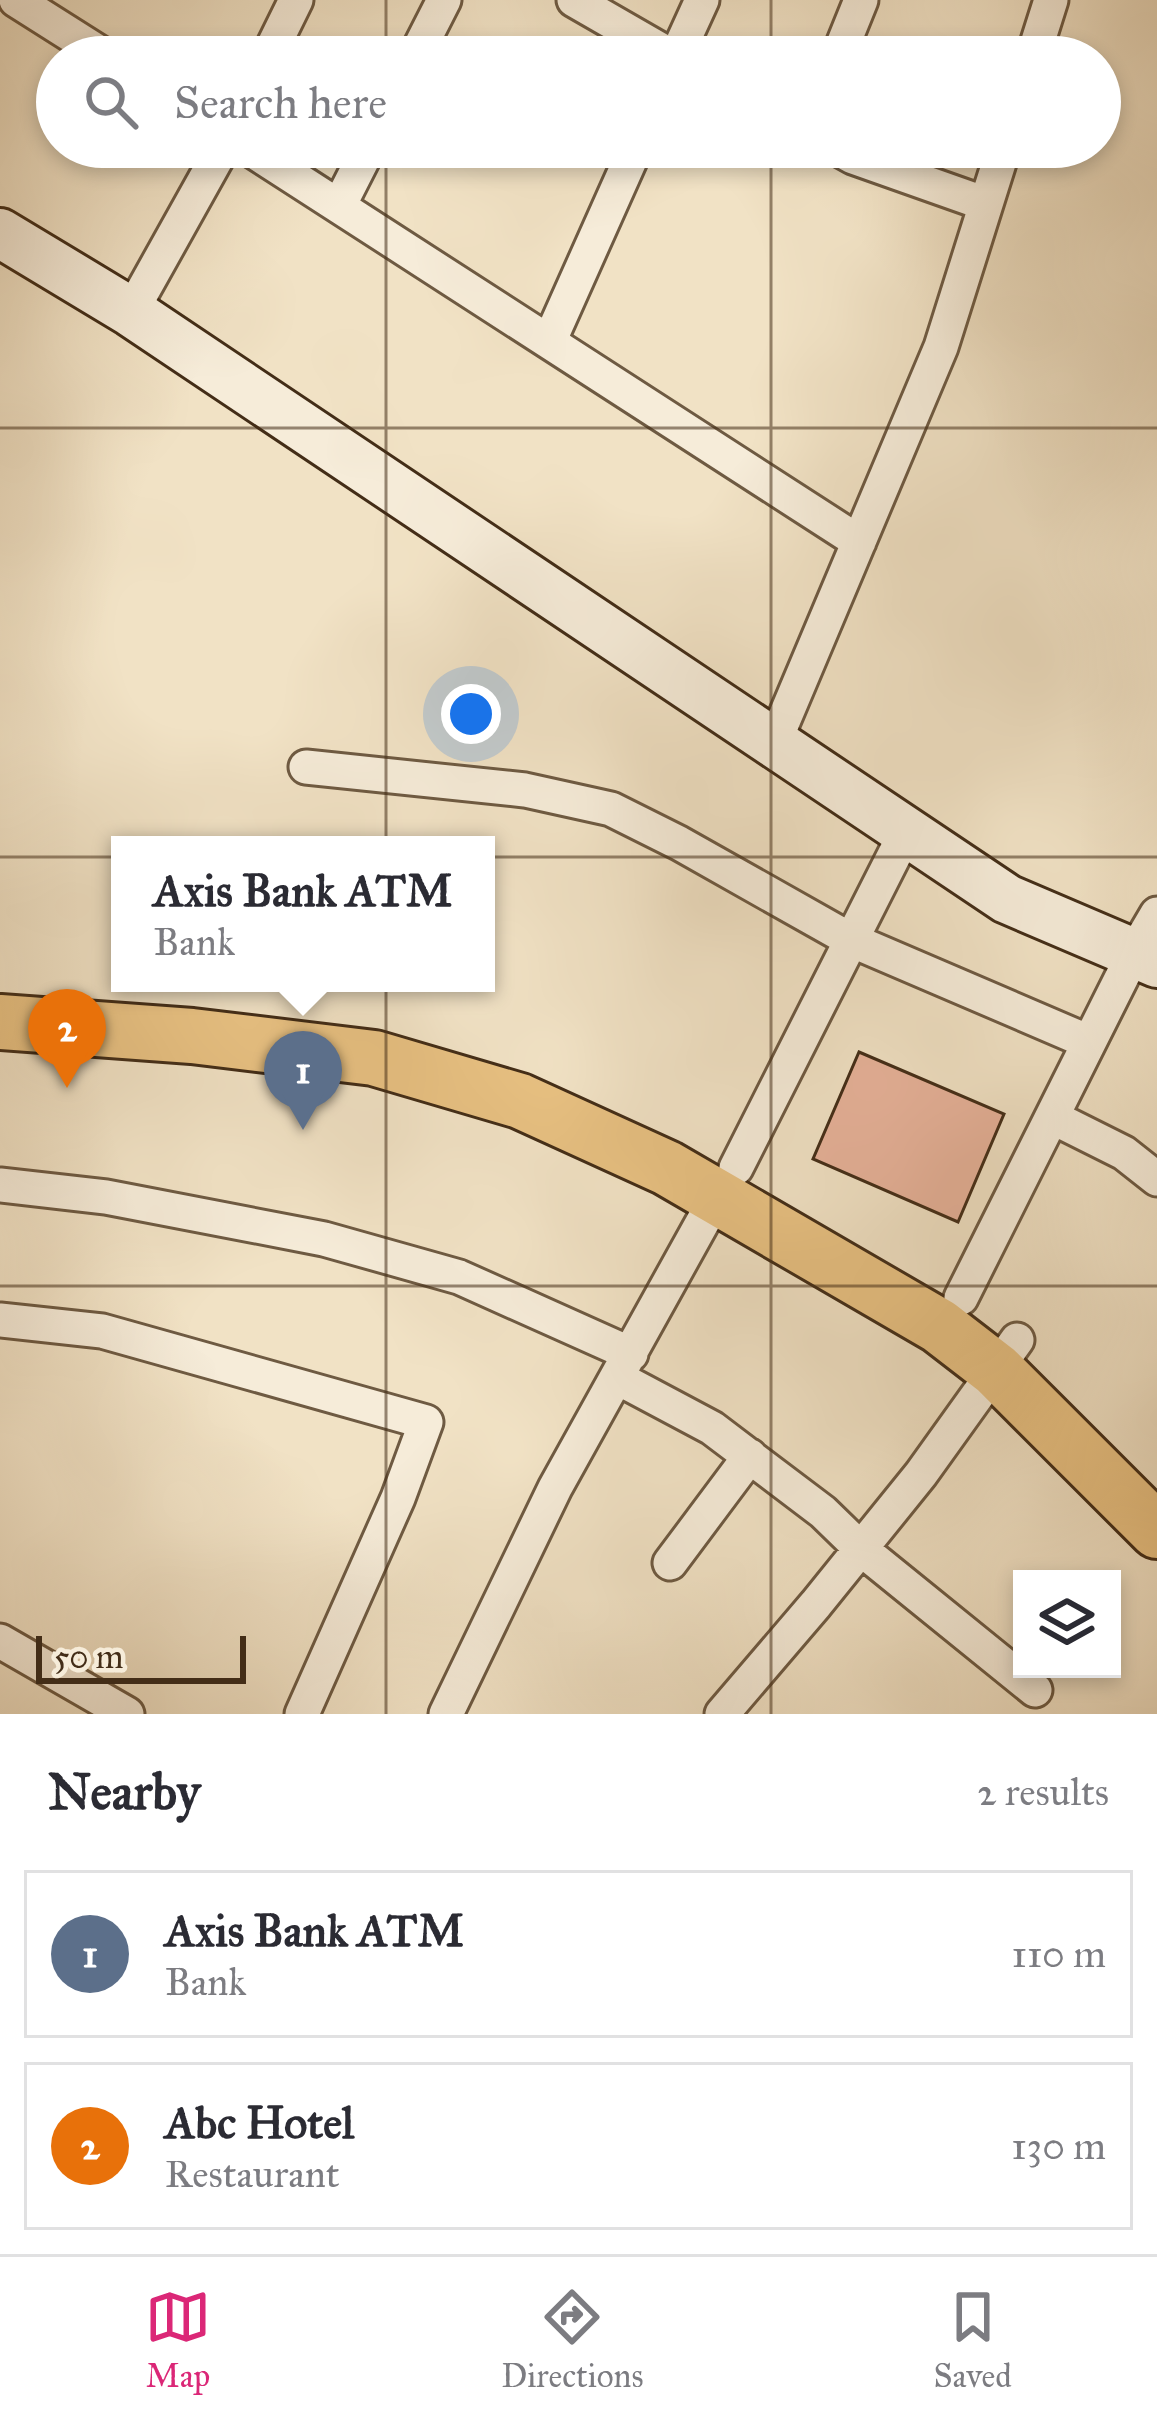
<!DOCTYPE html>
<html lang="en">
<head>
<meta charset="utf-8">
<style>
	body { margin:0; font-family:"IM FELL Great Primer",serif; background:#f7f7f7; color:#2b2b33 }
	.controls { position:absolute; right:36px; bottom:36px; display:grid; overflow:hidden; border-radius:0px; box-shadow:0 6px 18px #0003 }
	.controls button { width:108px; height:108px; display:grid; place-items:center; padding:0; border:0; border-bottom:3px solid #e1e1e2; background:#fff; color:#2b2b33; font:60px sans-serif }
	.scale { position:absolute; left:36px; bottom:30px; width:210px; box-sizing:border-box; padding-left:12px; border:6px solid #432d17; border-top:0; font-size:33px; line-height:42px; white-space:nowrap; color:#432d17; -webkit-text-stroke:9px #f6ecd9; paint-order:stroke }
	.you { position:absolute; left:471px; top:714px; width:42px; height:42px; margin:-30px; border:9px solid #fff; border-radius:50%; background:#1a73e8; box-shadow:0 0 0 18px #1a73e833 }
	.badge { display:grid; place-items:center; width:78px; height:78px; border-radius:50%; background:#db2777; color:#fff; font-size:39px; font-weight:700 }
	.pin { position:absolute; translate:-50% -99px; filter:drop-shadow(0 3px 6px #0008) }
	.pin::after { content:''; position:absolute; top:63px; width:42px; height:36px; background:inherit; clip-path:polygon(0 0,100% 0,50% 100%) }
	.popup { position:absolute; left:111px; top:836px; width:384px; height:156px; box-sizing:border-box; display:grid; place-content:center; border-radius:0px; background:#fff; filter:drop-shadow(0 3px 9px #0005); font-size:39px; white-space:nowrap; color:#7c7c81 }
	.popup b { font-size:45px; color:#2b2b33 }
	.popup::after { content:''; position:absolute; left:50%; top:100%; margin-left:-24px; border:24px solid transparent; border-top-color:#fff }
	.list { margin:0; padding:0; list-style:none }
	h2 { display:flex; justify-content:space-between; align-items:center; height:156px; margin:0; padding:0 48px; font-size:51px }
	h2 small { font-size:39px; font-weight:400; color:#7c7c81 }
	.list li { display:grid; grid-template-columns:78px 1fr auto; gap:36px; align-items:center; box-sizing:border-box; height:168px; margin:0 24px 24px; padding:0 24px; border:3px solid #e1e1e2; border-radius:0px }
	.list b { display:block; font-size:45px; white-space:nowrap }
	.list p { margin:0; font-size:39px; white-space:nowrap; color:#7c7c81 }
	.list em { font-size:39px; font-style:normal; color:#7c7c81 }
	.icon { flex:none; width:66px; height:66px; fill:none; stroke:currentColor; stroke-width:2; stroke-linecap:round; stroke-linejoin:round }
	.map { position:relative; flex:none; width:1157px; height:1714px; overflow:hidden }
	.search { position:absolute; background:#fff; box-shadow:0 6px 18px #0003; left:36px; right:36px; top:36px; height:132px; display:flex; align-items:center; gap:30px; box-sizing:border-box; padding:0 42px; border-radius:66px; color:#7c7c81; font-size:45px }
	.sheet { height:540px; background:#fff }
	nav { display:flex; justify-content:space-around; align-items:center; box-sizing:border-box; height:168px; border-top:3px solid #e1e1e2; background:#fff; font-size:33px; color:#7c7c81 }
	nav a { display:grid; justify-items:center; gap:6px }
	nav .on { color:#db2777 }
	.map>svg:first-child { display:block }
	.building { fill:#e7b29a; stroke:#432d17; stroke-width:3 }
	.lines { fill:none; stroke-linecap:round; stroke-linejoin:round }
	.street-casing { stroke:#6e5a42; stroke-width:39 }
	.secondary-casing { stroke:#432d17; stroke-width:54 }
	.primary-casing { stroke:#432d17; stroke-width:60 }
	.street { stroke:#f6ecd9; stroke-width:33 }
	.secondary { stroke:#f6ecd9; stroke-width:48 }
	.primary { stroke:#e8c182; stroke-width:54 }
	.grid { fill:none; stroke:#432d17; stroke-width:3; stroke-opacity:0.55 }
</style>
</head>
<body>
<div class="map">
<svg width="1157" height="1714" viewBox="0 0 1157 1714">
	<rect width="100%" height="100%" fill="#f1e2c5"/>
	<filter id="stains"><feTurbulence type="fractalNoise" baseFrequency=".00167" numOctaves="4"/><feColorMatrix values="0 0 0 0 .2 0 0 0 0 .09 0 0 0 0 .02 0 0 0 .5 -.17"/></filter>
	<radialGradient id="worn" r=".72"><stop offset=".6" stop-color="#630" stop-opacity="0"/><stop offset="1" stop-color="#630" stop-opacity=".3"/></radialGradient>
	<!-- building -->
	<path class="building" d="M859 1052 1004 1114 958 1222 813 1159Z"/>
	<g class="lines">
		<!-- street casing -->
		<g class="street-casing">
			<path id="street" d="M16 0 106 57
				M574 0 673 57
				M268 57 296 0
				M415 57 444 0
				M676 57 702 0
				M838 57 861 0
				M1033 57 1051 0
				M247 147 859 542
				M835 147 853 157 986 204
				M339 206 369 147
				M131 312 223 147
				M549 342 636 147
				M774 743 941 347 1004 147
				M306 767 525 790 611 809 679 843 851 940 1089 1042
				M1052 1117 1124 1153 1157 1179
				M736 1168 906 832
				M0 1185 106 1197 324 1239 459 1277 631 1354
				M961 1298 1134 953 1157 914
				M0 1320 102 1331 426 1422 398 1498 302 1714
				M618 1378 712 1428 823 1512 861 1549 1035 1690
				M670 1563 750 1456
				M0 1641 127 1714
				M446 1714 555 1488 716 1198
				M722 1714 816 1604 921 1474 1017 1340"/>
		</g>
		<!-- secondary casing -->
		<g class="secondary-casing">
			<path id="secondary" d="M0 233 131 312 1007 899 1157 963"/>
		</g>
		<!-- primary casing -->
		<g class="primary-casing">
			<path id="primary" d="M0 1022 192 1036 374 1058 520 1101 667 1168 939 1326 996 1370 1157 1531"/>
		</g>
		<!-- street -->
		<use href="#street" class="street"/>
		<!-- secondary -->
		<use href="#secondary" class="secondary"/>
		<!-- primary -->
		<use href="#primary" class="primary"/>
	</g>
	<!-- grid -->
	<path class="grid" d="M386 0V57M771 0V57M386 147V1714M771 147V1714M0 428H1157M0 857H1157M0 1286H1157"/>
	<rect width="100%" height="100%" filter="url(#stains)"/>
	<rect width="100%" height="100%" fill="url(#worn)"/>
</svg>
<div class="controls">
<button><svg class="icon" aria-label="layers" viewBox="0 0 24 24"><path d="M12 4l9 5-9 5-9-5zM3 14l9 5 9-5"/></svg></button>
</div>
<div class="scale">50 m</div>
<div class="you"></div>
<div class="pin badge" style="left:303px;top:1130px;background:#5c6f8a">1</div>
<div class="popup"><b>Axis Bank ATM</b>Bank</div>
<div class="pin badge" style="left:67px;top:1088px;background:#e8710a">2</div>
<div class="search"><svg class="icon" aria-label="search" viewBox="0 0 24 24"><circle cx="10" cy="10" r="6"/><path d="M15 15l6 6"/></svg>Search here</div>
</div>
<section class="sheet">
<h2>Nearby<small>2 results</small></h2>
<ul class="list">
<li><span class="badge" style="background:#5c6f8a">1</span><div><b>Axis Bank ATM</b><p>Bank</p></div><em>110 m</em></li>
<li><span class="badge" style="background:#e8710a">2</span><div><b>Abc Hotel</b><p>Restaurant</p></div><em>130 m</em></li>
</ul>
</section>
<nav>
<a class="on"><svg class="icon" aria-label="map" viewBox="0 0 24 24"><path d="M3 6l6-2 6 2 6-2v14l-6 2-6-2-6 2zM9 4v14M15 6v14"/></svg>Map</a>
<a><svg class="icon" aria-label="directions" viewBox="0 0 24 24"><path d="M12 3l9 9-9 9-9-9zM9 14v-3h6M13 9l2 2-2 2"/></svg>Directions</a>
<a><svg class="icon" aria-label="saved" viewBox="0 0 24 24"><path d="M7 4h10v16l-5-4-5 4z"/></svg>Saved</a>
</nav>
</body>
</html>
